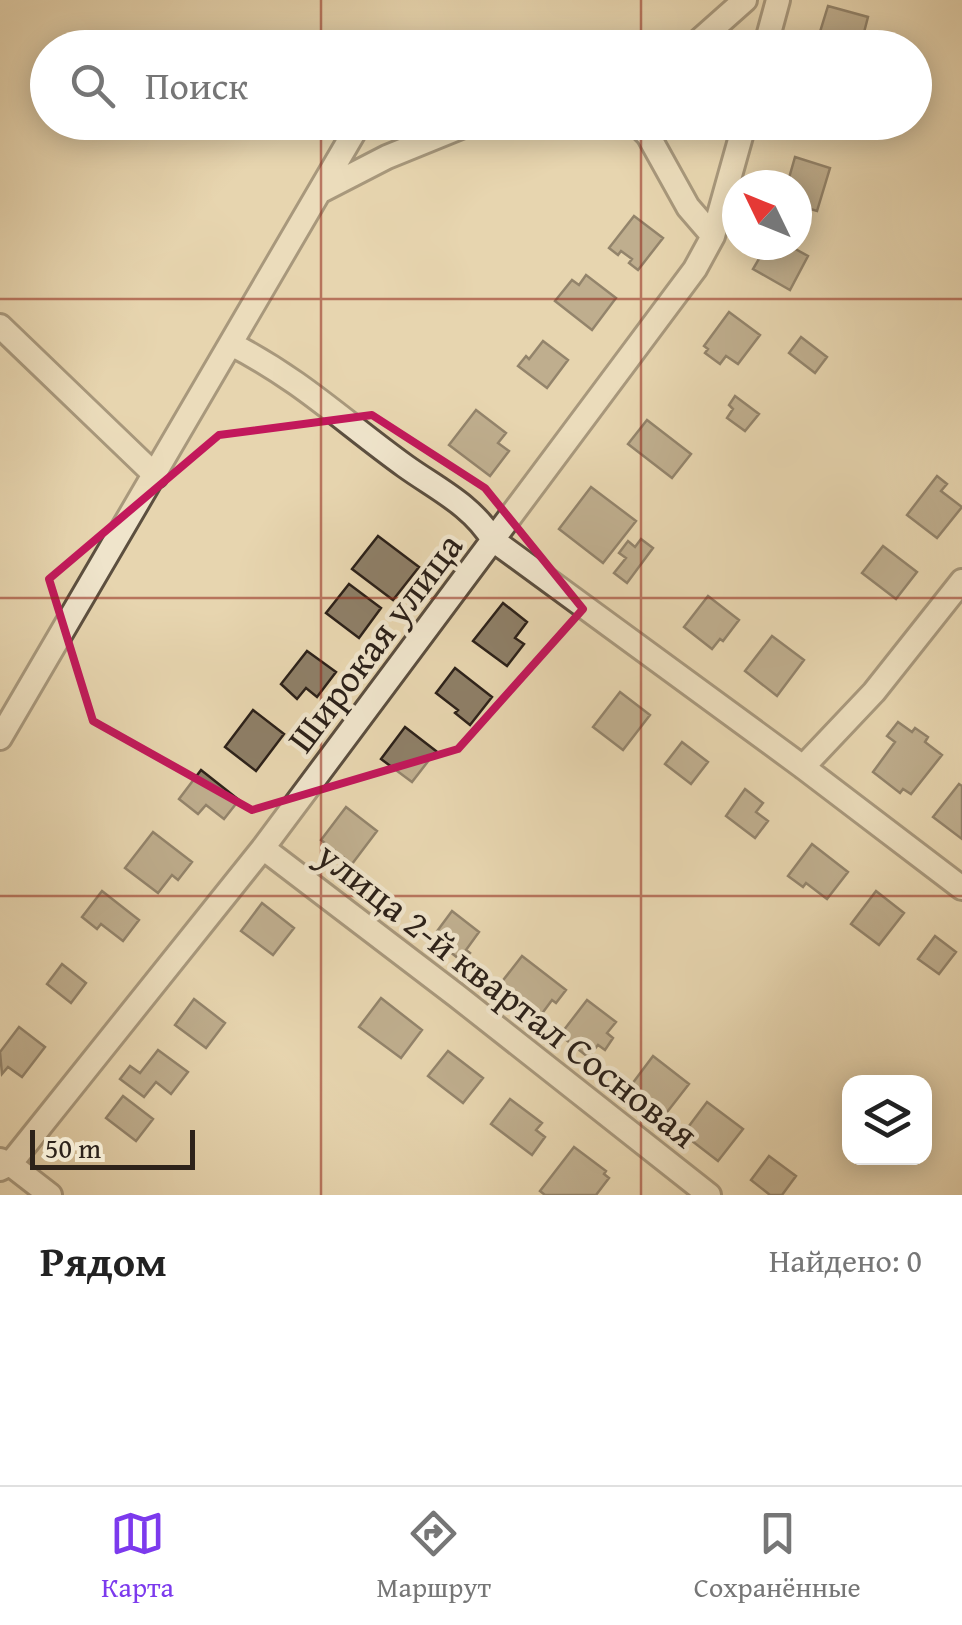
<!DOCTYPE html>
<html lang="ru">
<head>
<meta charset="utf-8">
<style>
	body { margin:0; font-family:"Gentium Book Plus",serif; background:#f2f2f2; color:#222 }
	.controls { position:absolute; right:30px; bottom:30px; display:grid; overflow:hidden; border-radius:20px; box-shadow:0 5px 25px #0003 }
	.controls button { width:90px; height:90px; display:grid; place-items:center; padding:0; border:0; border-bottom:2px solid #e0e0e0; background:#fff; color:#222; font:50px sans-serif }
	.compass { position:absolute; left:722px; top:170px; width:90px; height:90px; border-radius:50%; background:#fff; box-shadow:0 5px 25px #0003; rotate:313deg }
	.scale { position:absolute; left:30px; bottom:25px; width:165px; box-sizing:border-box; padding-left:10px; border:5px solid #2d221a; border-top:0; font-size:28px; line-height:35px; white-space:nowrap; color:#2d221a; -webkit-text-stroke:8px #efe4cb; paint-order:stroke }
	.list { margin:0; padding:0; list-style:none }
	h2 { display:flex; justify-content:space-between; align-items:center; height:130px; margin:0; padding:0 40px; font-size:42px }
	h2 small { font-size:32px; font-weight:400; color:#767676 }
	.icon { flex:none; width:55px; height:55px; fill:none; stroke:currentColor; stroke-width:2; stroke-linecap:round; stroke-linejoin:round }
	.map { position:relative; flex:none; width:962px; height:1195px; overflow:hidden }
	.search { position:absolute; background:#fff; box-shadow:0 5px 25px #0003; left:30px; right:30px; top:30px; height:110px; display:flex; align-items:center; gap:25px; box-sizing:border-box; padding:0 35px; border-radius:55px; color:#767676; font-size:38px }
	.sheet { height:290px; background:#fff }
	nav { display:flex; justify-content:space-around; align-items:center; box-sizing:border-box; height:140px; border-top:2px solid #e0e0e0; background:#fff; font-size:28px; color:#767676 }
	nav a { display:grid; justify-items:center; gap:5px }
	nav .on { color:#7c3aed }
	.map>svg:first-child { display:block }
	.building { fill:#8e7f67; stroke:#2d221a; stroke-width:2.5 }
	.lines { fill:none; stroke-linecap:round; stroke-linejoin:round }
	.street-casing { stroke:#5c4f3f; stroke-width:28 }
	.street { stroke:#efe4cb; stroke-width:22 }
	.marked { fill:none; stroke:#c2185b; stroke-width:8; stroke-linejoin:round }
	.grid { fill:none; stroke:#8f2418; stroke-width:2.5; stroke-opacity:0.55 }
	.labels { text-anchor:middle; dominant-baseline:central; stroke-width:9; stroke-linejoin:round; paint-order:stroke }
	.street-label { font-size:38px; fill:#2d221a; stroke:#efe4cb }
</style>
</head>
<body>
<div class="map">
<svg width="962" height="1195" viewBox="0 0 962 1195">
	<rect width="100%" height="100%" fill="#e7d5af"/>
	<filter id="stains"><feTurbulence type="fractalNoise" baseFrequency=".002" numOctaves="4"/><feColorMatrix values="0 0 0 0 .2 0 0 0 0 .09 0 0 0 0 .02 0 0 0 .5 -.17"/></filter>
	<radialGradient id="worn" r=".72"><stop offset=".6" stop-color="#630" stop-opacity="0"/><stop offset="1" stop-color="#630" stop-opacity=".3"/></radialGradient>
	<!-- building -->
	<path class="building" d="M828 6 868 17 861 44 820 32Z
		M795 157 830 168 817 211 797 205V185H787Z
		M634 216 663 238 638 270 629 263 632 259 621 251 618 255 609 248Z
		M767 245H788L808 256 790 290 753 269Z
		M586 275 616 298 592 330 555 301 572 280 579 285Z
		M729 312 760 335 738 364 726 356 720 364 705 353 708 349 704 346Z
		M801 337 827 357 815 373 789 353Z
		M543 341 568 360 547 388 518 366 526 356 529 359Z
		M735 396 759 414 745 431 727 418 733 409 729 405Z
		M476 410 506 433 498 443 509 451 490 476 449 445Z
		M647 420 691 454 672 478 628 444Z
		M937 476 947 484 941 491 962 507 937 538 907 515Z
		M591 487 636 521 603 563 559 529Z
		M378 536 419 567 393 600 352 569Z
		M641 539 653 548 627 583 614 573 626 558 619 553 628 541 635 547Z
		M883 546 917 572 896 599 862 573Z
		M349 584 381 608 359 638 326 613Z
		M708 596 739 620 723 641 720 639 712 649 684 627Z
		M503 603 527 622 515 638 524 644 507 666 473 641Z
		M772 636 804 660 777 696 745 671Z
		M307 651 336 672 317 697 306 688 297 699 281 684Z
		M455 668 492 697 470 725 455 713 458 710 436 693Z
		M620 692 650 715 623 750 593 727Z
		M253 710 284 734 256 771 225 747Z
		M898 722 912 732 915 728 928 737 925 742 942 755 911 794 903 789 900 793 873 772 895 742 887 736Z
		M405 727 436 751 412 782 381 759Z
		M682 742 708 762 691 784 665 764Z
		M201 770 239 800 224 819 206 805 198 814 179 799Z
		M959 784 962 786V839L933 817Z
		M745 789 763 803 756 812 768 821 755 838 726 816Z
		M346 807 377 831 352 864 321 840Z
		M153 832 192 862 178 880 172 875 158 893 125 868Z
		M812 844 848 872 827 899 806 883 803 887 788 876Z
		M102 891 139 920 123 941 101 924 97 929 82 917Z
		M876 891 904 913 879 945 851 924Z
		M262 903 294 928 273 955 241 931Z
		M452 911 479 932 466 950 470 953 463 962 432 938Z
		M935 936 956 952 939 974 918 959Z
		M522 956 566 990 556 1003 552 1000 538 1019 497 988Z
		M62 964 86 983 71 1003 47 984Z
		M381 998 422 1030 401 1058 359 1027Z
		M194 999 225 1023 206 1048 175 1025Z
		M587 1000 616 1022 607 1033 613 1038 605 1050 598 1045 588 1057 560 1035Z
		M19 1027 45 1047 22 1077 8 1067 2 1074 0 1052Z
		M158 1050 188 1072 171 1094 156 1082 144 1097 120 1079 130 1066 140 1073Z
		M448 1051 483 1078 463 1103 428 1076Z
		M653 1056 689 1084 664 1116 629 1088Z
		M123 1096 153 1119 136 1141 106 1118Z
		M510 1099 542 1123 536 1130 545 1137 532 1155 491 1124Z
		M707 1102 743 1129 718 1161 683 1134Z
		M574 1147 606 1171 604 1174 609 1178 596 1195H545L540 1191Z
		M769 1156 796 1176 782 1195H770L751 1180Z"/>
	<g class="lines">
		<!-- street casing -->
		<g class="street-casing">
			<path id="street" d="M691 48 745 0
				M765 48 778 0
				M635 122 648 135 688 207 713 236
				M323 190 387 157 473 122
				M0 326 156 476
				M233 345C301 380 344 422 405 466 437 489 472 505 493 540L803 767 962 888
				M0 738 360 122
				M803 767 874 692 962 581
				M263 848 457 996 709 1195
				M0 1160 10 1164 50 1195
				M0 1169 10 1164 263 848 695 269 713 236 745 122"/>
		</g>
		<!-- street -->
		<use href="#street" class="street"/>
	</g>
	<!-- marked area -->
	<path d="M0 0H962V1195H0ZM372 415 485 488 583 609 458 749 252 810 93 721 49 579 219 435Z" fill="#e7d5af" fill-opacity=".55" fill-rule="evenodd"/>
	<path class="marked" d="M372 415 485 488 583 609 458 749 252 810 93 721 49 579 219 435Z"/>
	<!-- grid -->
	<path class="grid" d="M321 0V48M641 0V48M321 122V1195M641 122V1195M0 299H962M0 598H962M0 896H962"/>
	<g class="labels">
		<!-- street labels -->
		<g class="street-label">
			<text transform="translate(374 642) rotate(-53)">Широкая улица</text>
			<text transform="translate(508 994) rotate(38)">улица 2-й квартал Сосновая</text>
		</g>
	</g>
	<rect width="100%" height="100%" filter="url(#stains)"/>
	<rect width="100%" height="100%" fill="url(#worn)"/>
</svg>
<div class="controls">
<button><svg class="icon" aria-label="layers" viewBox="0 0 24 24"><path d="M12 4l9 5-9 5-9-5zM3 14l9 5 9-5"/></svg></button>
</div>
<svg class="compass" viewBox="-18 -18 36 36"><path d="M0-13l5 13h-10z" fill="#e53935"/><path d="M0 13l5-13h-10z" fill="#767676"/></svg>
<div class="scale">50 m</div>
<div class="search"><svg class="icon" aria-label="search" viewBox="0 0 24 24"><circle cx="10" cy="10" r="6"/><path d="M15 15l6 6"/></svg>Поиск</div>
</div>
<section class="sheet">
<h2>Рядом<small>Найдено: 0</small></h2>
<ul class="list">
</ul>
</section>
<nav>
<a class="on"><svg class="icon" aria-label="map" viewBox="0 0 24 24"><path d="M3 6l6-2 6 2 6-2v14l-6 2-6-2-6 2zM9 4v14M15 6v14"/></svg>Карта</a>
<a><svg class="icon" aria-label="directions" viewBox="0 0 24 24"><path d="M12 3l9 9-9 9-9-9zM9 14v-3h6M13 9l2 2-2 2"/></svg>Маршрут</a>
<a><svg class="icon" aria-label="saved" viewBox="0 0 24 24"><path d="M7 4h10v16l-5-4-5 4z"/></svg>Сохранённые</a>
</nav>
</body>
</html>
